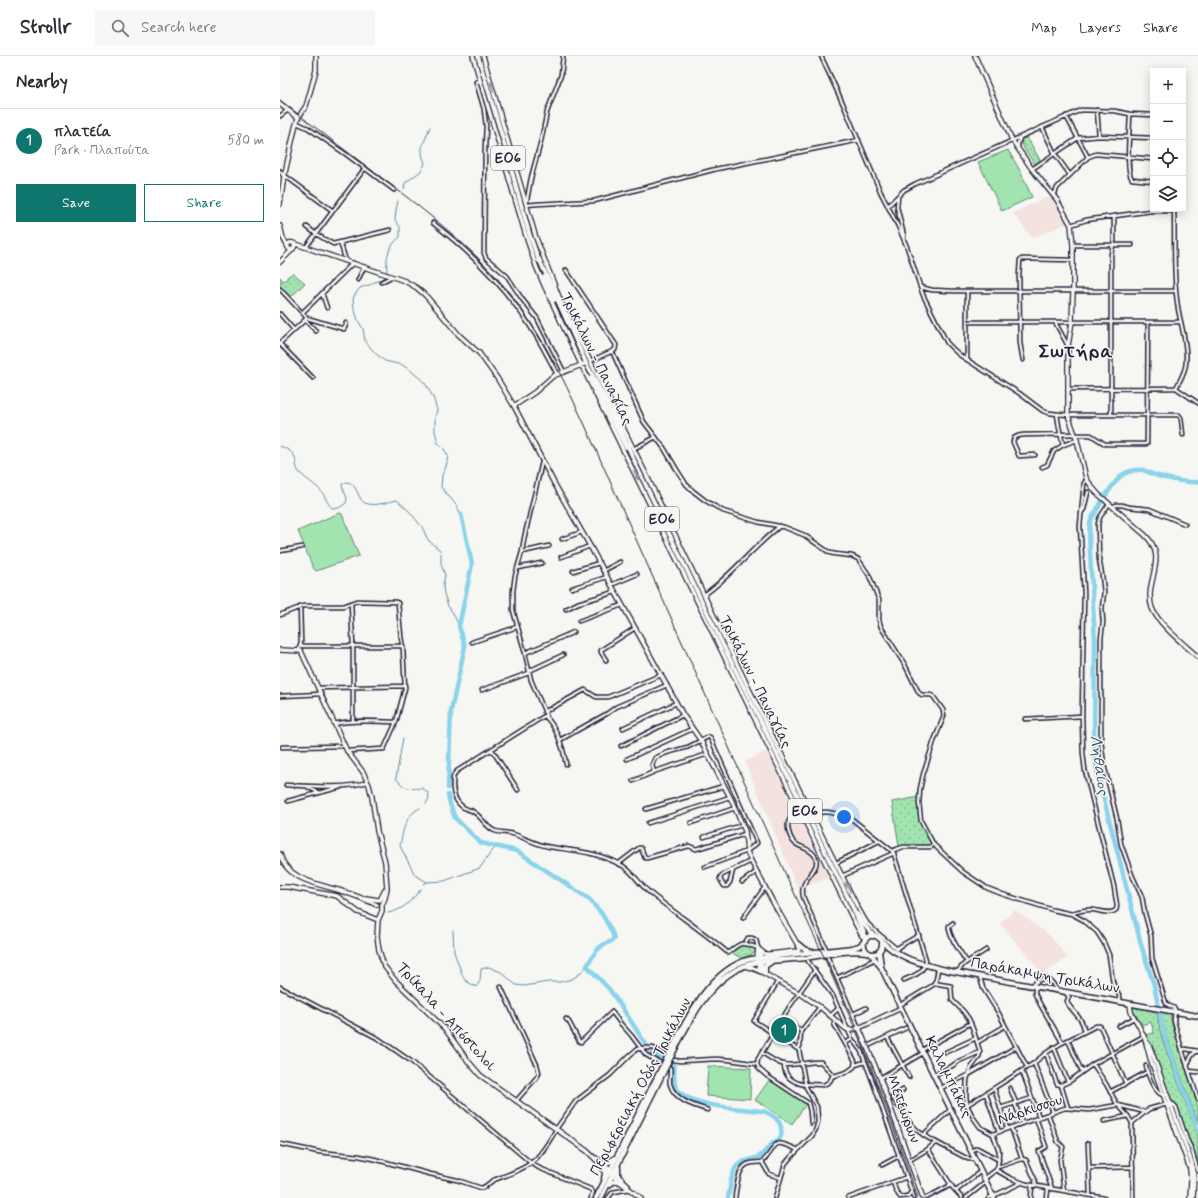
<!DOCTYPE html>
<html lang="en">
<head>
<meta charset="utf-8">
<style>
	body { margin:0; font-family:Mynerve,sans-serif; background:#f7f7f7; color:#2b2b33 }
	.controls { position:absolute; right:12px; top:12px; display:grid; overflow:hidden; border-radius:0px; box-shadow:0 2px 10px #0003 }
	.controls button { width:36px; height:36px; display:grid; place-items:center; padding:0; border:0; border-bottom:1px solid #e1e1e2; background:#fff; color:#2b2b33; font:20px sans-serif }
	.you { position:absolute; left:564px; top:761px; width:14px; height:14px; margin:-10px; border:3px solid #fff; border-radius:50%; background:#1a73e8; box-shadow:0 0 0 6px #1a73e833 }
	.badge { display:grid; place-items:center; width:26px; height:26px; border-radius:50%; background:#0f766e; color:#fff; font-size:13px; font-weight:700 }
	.pin { position:absolute; translate:-50% -50%; border:2px solid #fff; box-shadow:0 1px 4px #0006 }
	.list { margin:0; padding:0; list-style:none }
	h2 { display:flex; justify-content:space-between; align-items:center; height:52px; margin:0; padding:0 16px; font-size:17px }
	h2 small { font-size:13px; font-weight:400; color:#7c7c81 }
	.list li { display:grid; grid-template-columns:26px 1fr auto; gap:12px; align-items:center; box-sizing:border-box; height:64px; padding:0 16px; border-top:1px solid #e1e1e2 }
	.list b { display:block; font-size:15px; white-space:nowrap }
	.list p { margin:0; font-size:13px; white-space:nowrap; color:#7c7c81 }
	.list em { font-size:13px; font-style:normal; color:#7c7c81 }
	.actions { display:flex; gap:8px; padding:12px 16px }
	.actions a { flex:1; padding:9px 0; border:1px solid #0f766e; border-radius:0px; text-align:center; font-size:14px; color:#0f766e }
	.actions .main { background:#0f766e; color:#fff }
	.icon { flex:none; width:22px; height:22px; fill:none; stroke:currentColor; stroke-width:2; stroke-linecap:round; stroke-linejoin:round }
	.map { position:relative; flex:none; width:918px; height:1142px; overflow:hidden }
	header { display:flex; align-items:center; gap:24px; box-sizing:border-box; height:56px; padding:0 20px; background:#fff; border-bottom:1px solid #e1e1e2 }
	header strong { font-size:19px }
	nav { display:flex; gap:22px; margin-inline-start:auto; font-size:14px }
	.search { width:280px; height:36px; background:#f7f7f7; display:flex; align-items:center; gap:10px; box-sizing:border-box; padding:0 14px; border-radius:0px; color:#7c7c81; font-size:15px }
	main { display:flex }
	aside { flex:1; background:#fff }
	.map>svg:first-child { display:block }
	.built { fill:#f4e2de }
	.grass { fill:url(#grass-dots); stroke:#628375 }
	.pitch { fill:#a1e4af; stroke:#628375 }
	.lines { fill:none; stroke-linecap:round; stroke-linejoin:round }
	.stream { stroke:#608ca5; stroke-width:1 }
	.river { stroke:#8ad3eb; stroke-width:4.5 }
	.street-casing { stroke:#22223b; stroke-width:5.5 }
	.secondary-casing { stroke:#22223b; stroke-width:6 }
	.primary-casing { stroke:#22223b; stroke-width:7 }
	.street { stroke:#f6f6f2; stroke-width:2.5 }
	.secondary { stroke:#f6f6f2; stroke-width:3.5 }
	.primary { stroke:#f6f6f2; stroke-width:4 }
	.rail { stroke:#22223b; stroke-width:1 }
	.primary-bridge-casing { stroke:#22223b; stroke-width:7; stroke-linecap:butt }
	.primary-bridge { stroke:#f6f6f2; stroke-width:4 }
	.oneway { fill:#9797a0 }
	.labels { text-anchor:middle; dominant-baseline:central; stroke-width:3; stroke-linejoin:round; paint-order:stroke }
	.shield { fill:#f6f6f2; stroke:#626272; stroke-width:1 }
	.shield-label { font-size:14px; font-weight:bold; fill:#22223b }
	.street-label { font-size:15px; fill:#22223b; stroke:#f6f6f2 }
	.water-label { font-size:16px; font-style:italic; fill:#415770; stroke:#f6f6f2 }
	.district-label { font-size:19px; font-weight:bold; letter-spacing:1px; fill:#22223b; stroke:#f6f6f2 }
</style>
</head>
<body>
<header>
<strong>Strollr</strong>
<div class="search"><svg class="icon" aria-label="search" viewBox="0 0 24 24"><circle cx="10" cy="10" r="6"/><path d="M15 15l6 6"/></svg>Search here</div>
<nav><a>Map</a><a>Layers</a><a>Share</a></nav>
</header>
<main>
<aside>
<h2>Nearby<small></small></h2>
<ul class="list">
<li><span class="badge">1</span><div><b>πλατεία</b><p>Park · Πλαπούτα</p></div><em>580 m</em></li>
</ul>
<div class="actions"><a class="main">Save</a><a>Share</a></div>
</aside>
<div class="map">
<svg width="918" height="1142" viewBox="0 0 918 1142">
	<defs>
		<pattern id="grass-dots" width="8" height="8" patternUnits="userSpaceOnUse"><rect width="8" height="8" fill="#a1e4af"/><path d="M2 2h.1M6 6h.1" fill="none" stroke="#8ac397" stroke-width="1.8" stroke-linecap="round"/></pattern>
	</defs>
	<rect width="100%" height="100%" fill="#f6f6f2"/>
	<filter id="ink" filterUnits="userSpaceOnUse"><feTurbulence type="fractalNoise" baseFrequency=".025" numOctaves="2"/><feDisplacementMap in="SourceGraphic" scale="8" xChannelSelector="R" yChannelSelector="G"/><feConvolveMatrix kernelMatrix="1 2 1 2 8 2 1 2 1" color-interpolation-filters="sRGB"/></filter>
	<g filter="url(#ink)">
		<!-- built -->
		<path class="built" d="M770 140 780 154 788 167 752 182 733 157Z
			M486 695 515 751 529 783 549 822 518 833 465 706Z
			M735 854 769 879 788 901 763 918 720 867Z"/>
		<!-- grass -->
		<path class="grass" d="M747 81 760 104 755 108 746 96 740 84Z
			M13 217 25 227 10 242 0 231V221L3 225 7 223V221Z
			M639 741V757L640 765 651 785V788L648 790H619L612 746Z
			M462 888C467 890 473 891 476 895L471 899 461 902 450 896 459 889Z
			M854 951 877 956 880 974 883 985 918 1080V1113C916 1102 911 1093 907 1083 903 1071 900 1059 895 1047L891 1046 872 992 876 995 865 979 874 977 871 966 861 969 853 956 852 953Z
			M881 956 891 958V964L903 1005 918 1051V1068L886 979Z"/>
		<!-- pitch -->
		<path class="pitch" d="M728 94 739 113 752 141 722 155 698 106Z
			M59 457 62 458 79 500 36 515 33 512 18 475Z
			M428 1010 471 1012 470 1043 426 1040Z
			M490 1023 526 1048 512 1068 475 1044Z"/>
		<g class="lines">
			<!-- stream -->
			<path class="stream" d="M124 133 125 127 141 115 145 108 142 98V91L150 71
				M107 217C106 201 107 192 120 181V171L115 164 116 154 118 145
				M105 221 89 229 80 232 74 240 73 244 74 252 78 264 83 273 85 285 95 297 105 305 122 309 129 313 145 327 153 341 157 354 155 362V375L158 387 164 393 168 400 166 411 162 419 161 431 176 449 181 458
				M0 390C4 392 10 394 13 398 17 403 15 411 19 416 24 422 32 426 38 432 45 438 46 446 52 452H59L66 447 67 442 62 430 63 427C77 422 77 444 85 447 95 451 107 446 117 444L129 455 142 471 148 484 160 494 161 498V508L165 519 163 529 164 538 168 550 173 557 179 570
				M123 682 116 722C125 734 129 733 142 732L148 737 149 742 146 748
				M140 752C125 759 123 775 120 790L135 819 147 826
				M144 828 147 826 164 825 200 812 211 796 217 790
				M108 857C124 854 131 845 141 833
				M173 875 174 896 183 921 186 925 196 931 200 925 201 913 209 911 221 916 236 929 244 930 268 926H280L292 923 298 919 307 910"/>
			<!-- river -->
			<path class="river" d="M918 426C906 427 887 423 875 419 871 418 867 415 863 414 855 413 843 416 838 423 827 435 820 449 812 462L810 467 809 478 815 585 814 693 818 720 862 892 874 929 885 982 918 1075
				M168 732 171 655 185 590 179 570 192 508 181 458
				M168 739 170 748 175 762 201 787 237 795 309 843 322 858 332 876 334 883C331 887 327 886 323 889 316 893 311 903 307 910L329 933 341 950 367 990
				M371 997 394 1010C395 1017 393 1026 396 1032 407 1051 463 1053 483 1055 491 1058 499 1062 501 1071 501 1074 502 1077 501 1080 499 1085 495 1085 492 1088 487 1092 484 1098 478 1101 472 1104 463 1104 458 1109 451 1116 450 1133 448 1142"/>
			<!-- street casing -->
			<g class="street-casing">
				<path id="street" d="M283 0 281 19 267 56 261 85 251 122 246 149 257 148 314 145 436 113 579 84
					M541 0 564 50 601 137 618 170 627 191 643 239 667 287 674 294 681 300 739 337 763 355 769 357 788 359H899L901 362 903 379
					M200 25 196 26 204 53 206 70 205 92 204 197 206 202 227 220 242 243 257 262 284 316
					M817 54 819 80
					M850 58C850 72 845 114 852 123L873 125
					M0 60 8 54
					M786 60 808 101
					M17 67 28 72 67 99 114 134
					M762 71 775 98 790 119
					M738 92V87L740 82
					M752 113 798 82 819 80 873 82
					M0 115 4 121
					M4 119 53 155
					M774 140 777 132 808 101 816 98 873 103
					M618 141 617 151 624 180
					M608 150 624 134 635 128 801 54 835 55 850 58 873 59
					M894 155C895 185 893 215 897 245 899 265 908 286 906 306 906 315 900 324 896 332
					M153 167C193 198 229 235 255 278 263 291 270 305 277 318
					M791 169 806 164 849 158 871 155H892V153
					M27 171 36 178 53 188 110 174
					M60 186 66 205
					M793 189H852
					M26 191 85 112
					M286 214 336 289 335 294 310 305
					M78 224 84 211
					M101 226 111 221
					M640 231 652 234 673 235H896
					M0 233 27 262 64 273 66 269V267
					M42 237 47 252
					M23 256 73 207
					M0 258 14 274
					M25 264 36 275
					M687 266H900
					M775 266 788 290
					M0 287 27 262
					M0 288 33 322
					M332 295 364 366 384 392 397 414 406 428 413 435 426 445 443 455 478 466 504 471 524 479 550 497 555 498 572 500 578 503 589 519 599 544V564L601 571 625 609 639 637 642 639H650L653 640 663 654 664 660 654 685 643 719 640 733 639 747 641 765 654 789 683 816 707 832 722 838 773 854 792 858 803 864 817 876 824 887 829 899 833 927 840 941V946
					M687 303V235
					M743 304 740 287 739 220 740 204 742 203 793 204
					M788 333 894 332H896L918 347
					M831 358V198L834 185V161
					M795 379H811L825 388H866L867 387 868 266
					M783 389 797 384
					M353 393 376 381
					M755 399 739 400 733 386 734 382 738 380 743 379 794 378
					M262 406 244 483 242 496 235 520 233 535V554L245 597 251 624 266 659 177 715C172 719 173 725 173 731 173 740 178 750 187 753 191 755 189 753 192 755 202 760 205 771 215 775 221 777 227 776 233 778 245 782 257 789 270 791 297 795 318 796 343 810 354 817 359 828 369 836 394 857 423 875 448 897 462 885 461 886 478 892
					M762 411 767 409 774 395 783 389 779 371 777 358
					M829 448 820 461 818 468 819 503 822 519 824 536 822 553 823 566 821 582V685L824 709 837 763 841 788 852 819 862 841 865 858 871 880 872 902 886 947C888 951 893 950 895 953L894 965 902 994 903 997 918 1043
					M833 451 836 449H842L849 451 869 453 905 468
					M801 457 804 453 808 436
					M282 483 302 476
					M0 495 22 491
					M242 496 269 490
					M281 501 310 490
					M238 512 262 507
					M293 515 319 507
					M323 515 340 506
					M331 529 357 518
					M292 532 327 521
					M424 539C452 519 473 491 500 470
					M71 547 73 590V666
					M286 553 298 547 335 536
					M0 559 23 550H63L77 545 116 546 118 547 121 581 123 593 125 632 116 666 104 693 67 695
					M299 565 342 549
					M192 586 237 571
					M21 590H123
					M19 594 21 586 20 551
					M245 597 294 576
					M326 604 321 596V594L355 572
					M249 615 283 599
					M38 632 125 630
					M202 634 249 617
					M0 640 41 638
					M264 656 305 634 316 641H328L381 619
					M265 660C278 673 283 691 286 708
					M745 663 802 660
					M55 668C71 663 98 666 116 666
					M343 672 396 647
					M280 684 328 657 336 651 387 629
					M341 690 403 659
					M2 691 64 690
					M212 694 238 734
					M347 703 412 673
					M374 716 372 709 375 702 386 697 408 691 428 681H430L431 683 477 787 467 795 425 811
					M353 725 376 715 428 698
					M6 729C29 730 67 733 87 726
					M26 730 39 737
					M8 745 61 731
					M366 753 444 730
					M522 757C518 759 513 759 510 763 505 769 510 784 516 788 522 792 531 793 535 800 543 815 516 823 524 843L547 895
					M532 757 547 756 568 760 611 794 614 798 646 904C644 917 635 919 624 924
					M368 767 450 741
					M411 767 455 752
					M424 781 462 769
					M614 794 623 791H651L653 788
					M556 807 599 785
					M338 808 359 792H361L365 802H367L409 790 416 793 465 778
					M453 814 450 826 447 830H444L440 823 441 820 444 818 471 805
					M562 820 614 797
					M462 826 476 816
					M792 858C796 855 809 853 814 854 821 855 830 859 836 854L837 850 834 831 805 714 803 697 802 660 804 537 800 470 804 427 807 424
					M463 862 485 831
					M586 866 594 874 617 893
					M673 867 669 870C668 880 681 897 687 906
					M465 887 468 882H472L476 884 478 892
					M617 892 639 879
					M548 902 579 972
					M528 905 553 940 572 983 581 995 594 1029 634 1142
					M677 916 684 908 706 894
					M700 921 703 932 718 956 747 1011
					M557 922 595 903
					M654 927 671 930 672 944 684 956 689 963 694 976 700 996 699 1001 691 1012 687 1023 686 1039 687 1049 693 1061 700 1071 713 1078 719 1095 718 1109 716 1114 704 1123
					M752 929C765 919 769 920 777 934
					M0 931 99 983 132 1006 251 1107 259 1112 310 1133 313 1136 311 1142
					M221 931 257 1009 259 1017 257 1021 236 1045
					M755 931V938L760 948 782 986
					M786 937 789 941 787 945 788 948C793 956 805 965 804 975
					M620 949 653 929 656 924 658 913
					M573 958 586 952
					M550 960 559 952
					M286 963 289 966 299 985 301 986 332 956 341 968 351 979 366 999 390 1012C391 1017 389 1022 390 1028 394 1044 414 1050 428 1054
					M502 963 521 975
					M839 970 854 962
					M607 981 629 1021
					M505 984 514 970
					M788 984 802 1016
					M698 986 725 970
					M566 987 572 983
					M590 989 626 972
					M774 991 788 1026
					M518 993 520 990 521 975 540 951
					M642 994 691 967
					M902 994 905 993 918 995
					M666 996 696 982
					M482 997C488 1000 495 1006 502 1008 513 1011 529 1005 541 1006L554 1020 567 1016 574 1011 575 1005 554 968 555 964
					M766 997 777 1028 781 1029
					M754 1007 773 1056
					M504 1008C504 1021 514 1027 526 1029
					M813 1008 826 1028 837 1048 848 1060 852 1067 853 1142
					M575 1009 585 1006
					M866 1010C868 1019 875 1042 887 1039
					M907 1011C909 1005 911 997 918 995
					M742 1015 759 1061
					M909 1015 918 1016
					M654 1019 672 1010 679 1005 700 996
					M600 1022 643 997
					M525 1028 544 1029 550 1025 553 1019
					M781 1029 790 1025 813 1008 864 980
					M781 1029 788 1052
					M661 1032 688 1019 736 991
					M714 1032 727 1072
					M730 1032 736 1047
					M830 1036 867 1016
					M706 1038 719 1076
					M612 1042 623 1034
					M613 1042 629 1066 638 1075 648 1082 688 1103H694
					M735 1048 742 1067
					M687 1049 754 1007 766 997 780 988 816 970H820L821 972 846 1028
					M720 1052 752 1042
					M768 1058 778 1086 783 1091 780 1104 784 1135
					M756 1062 766 1091 759 1095 772 1133
					M824 1065 848 1060
					M531 1067 530 1055 528 1047 487 1020 479 1013 477 1008 478 1003 510 950 535 914
					M852 1067 869 1053 887 1048H893L896 1051 907 1084 911 1092 918 1115
					M731 1071 742 1103
					M276 1073 296 1045 330 1019 350 999 357 993 365 992H373L379 995 394 1004 400 1005 436 1003 451 1004 477 1008
					M713 1078 785 1052 809 1054 838 1049 865 1056
					M643 1079 670 1054
					M808 1087 810 1139
					M0 1088 39 1096 79 1100 94 1103 150 1118 177 1124 201 1132C207 1131 209 1126 214 1124 227 1119 240 1115 251 1107 262 1099 269 1085 276 1074
					M648 1093 673 1132 682 1142
					M691 1095 697 1092 699 1093 719 1104
					M742 1103 746 1104 747 1106 755 1124 756 1130
					M630 1104 648 1093 656 1086
					M482 1106 489 1118 501 1122
					M602 1109 619 1100
					M718 1111 742 1103
					M810 1112 853 1111
					M716 1114 730 1122 746 1128 824 1142
					M613 1126 616 1135 620 1141 628 1140 632 1135
					M676 1135 701 1115
					M328 1142 333 1136 350 1133
					M455 1142C456 1134 458 1113 466 1109 470 1106 477 1107 482 1106 499 1091 489 1080 518 1094
					M495 1142 505 1108 510 1102 532 1080 536 1073 538 1065 537 1051 526 1031 519 994 474 965 498 925
					M568 1142 627 1121
					M646 1142 671 1129
					M686 1142 706 1126
					M709 1142 741 1127
					M751 1142 752 1129
					M767 1142 768 1133"/>
			</g>
			<!-- secondary casing -->
			<g class="secondary-casing">
				<path id="secondary" d="M193 0 246 180 256 210 264 229 298 302 572 861 582 880 585 882
					M203 0 256 182 281 246 363 412 470 635 578 852 586 866 583 868
					M695 0 732 84 752 113 777 144 791 169 793 189V235L792 266 788 290V359L797 384 806 422 812 431 818 438 865 479C890 503 863 525 872 552 878 568 905 589 918 601
					M0 48 18 62
					M0 148 4 121 15 72 18 62 26 50 29 40 36 14V0
					M0 170 3 182 8 191
					M7.5 190a3.5 3.5 0 1 1 7 0a3.5 3.5 0 1 1-7 0Z
					M13 187 125 225 137 232 146 240 179 279 199 297 217 322 234 350 274 427 310 490 403 659 421 685 450 741 465 775 467 796 471 805 494 848 519 891V894L517 895 490 898H485L480 894
					M0 206 13 193
					M234 350 255 336 273 320 304 308
					M0 594 21 595 67 695 83 716 89 729 92 741 97 775 105 806 107 832 105 842 103 847
					M0 798C6 823 37 828 58 834 71 838 85 843 97 849
					M0 831H8L57 840 78 856 98 864
					M86 842 98 844
					M100 844 105 834
					M102 848V855L98 864 97 880 99 894 104 910 115 924 165 973 188 1005 200 1019 307 1095 336 1123 361 1142
					M478 892 477 902 480 915 524 940 540 951 566 973 571 974 579 972 621 952
					M480 894 482 910 485 918
					M850 948 851 956 859 970 865 983 870 1002 910 1113 911 1124 910 1142
					M579 972 600 1022 643 1142
					M865 984 870 991 912 1107 914 1122 913 1142
					M316 1102 334 1116 348 1129"/>
			</g>
			<!-- primary casing -->
			<g class="primary-casing">
				<path id="primary" d="M198 0 221 77 250 180 259 205
					M259 203 306 307 338 368 357 411 443 589 572 850 584 877 585 884
					M264 221 274 244
					M311 322 346 391
					M577 858C581 864 585 870 590 876 593 879 597 880 600 883 617 903 645 909 670 915L918 960
					M594 880H589L584 885C581 901 603 903 602 886
					M518 888 524 893 531 896
					M599 896 601 909
					M591 898 601 911 714 1142
					M466 910 473 912 480 915
					M485 917V910L491 906
					M390 996C407 962 431 912 471 903L572 892 579 890 584 886
					M393 997C410 963 433 916 474 907 490 904 510 904 526 902 545 899 568 893 587 896
					M323 1107 329 1106 335 1102
					M338 1111V1120
					M323 1112 325 1117 324 1123
					M329 1129 333 1126 339 1125
					M316 1142 381 1013
					M321 1142 384 1015"/>
			</g>
			<!-- street -->
			<use href="#street" class="street"/>
			<!-- secondary -->
			<use href="#secondary" class="secondary"/>
			<!-- primary -->
			<use href="#primary" class="primary"/>
			<!-- rail -->
			<path class="rail" d="M0 44C38 74 77 103 115 132 154 162 192 192 223 229 258 271 281 318 304 367L506 819 543 899 583 991 607 1053 638 1142"/>
			<!-- primary-bridge casing -->
			<g class="primary-bridge-casing">
				<path id="primary-bridge" d="M381 1013 390 996
					M384 1015 393 997"/>
			</g>
			<!-- primary-bridge -->
			<use href="#primary-bridge" class="primary-bridge"/>
		</g>
		<!-- one-way arrows -->
		<defs><path id="oneway-solid" d="M-6-.8H1V-3.2L6.5 0L1 3.2V.8H-6Z"/></defs>
		<g class="oneway">
			<use href="#oneway-solid" transform="translate(212 31) rotate(-107)"/>
			<use href="#oneway-solid" transform="translate(356 419) rotate(64)"/>
			<use href="#oneway-solid" transform="translate(568 831) rotate(-117)"/>
		</g>
	</g>
	<g class="labels">
		<!-- shield labels -->
		<g class="shield">
			<rect x="211" y="90" width="34" height="24" rx="3"/>
			<rect x="365" y="451" width="34" height="24" rx="3"/>
			<rect x="508" y="743" width="34" height="24" rx="3"/>
		</g>
		<g class="shield-label">
			<text x="228" y="102">ΕΟ6</text>
			<text x="382" y="463">ΕΟ6</text>
			<text x="525" y="755">ΕΟ6</text>
		</g>
		<!-- street labels -->
		<g class="street-label">
			<text transform="translate(316 303) rotate(64)">Τρικάλων - Παναγίας</text>
			<text transform="translate(475 626) rotate(64)">Τρικάλων - Παναγίας</text>
			<text transform="translate(765 920) rotate(10)">Παράκαμψη Τρικάλων</text>
			<text transform="translate(166 961) rotate(48)">Τρίκαλα - Απόστολοι</text>
			<text transform="translate(668 1021) rotate(64)">Καλαμπάκας</text>
			<text transform="translate(361 1031) rotate(-62)">Περιφερειακή Οδός Τρικάλων</text>
			<text transform="translate(623 1053) rotate(70)">Μετεώρων</text>
			<text transform="translate(750 1054) rotate(-18)">Νάρκισσου</text>
		</g>
		<!-- water labels -->
		<g class="water-label">
			<text transform="translate(819 709) rotate(82)">Ληθαίος</text>
		</g>
		<!-- district labels -->
		<g class="district-label">
			<text x="796" y="295">Σωτήρα</text>
		</g>
	</g>
</svg>
<div class="controls">
<button>+</button>
<button>−</button>
<button><svg class="icon" aria-label="locate" viewBox="0 0 24 24"><circle cx="12" cy="12" r="6"/><path d="M12 2v4M12 18v4M2 12h4M18 12h4"/></svg></button>
<button><svg class="icon" aria-label="layers" viewBox="0 0 24 24"><path d="M12 4l9 5-9 5-9-5zM3 14l9 5 9-5"/></svg></button>
</div>
<div class="you"></div>
<div class="pin badge" style="left:504px;top:974px">1</div>
</div>
</main>
</body>
</html>
